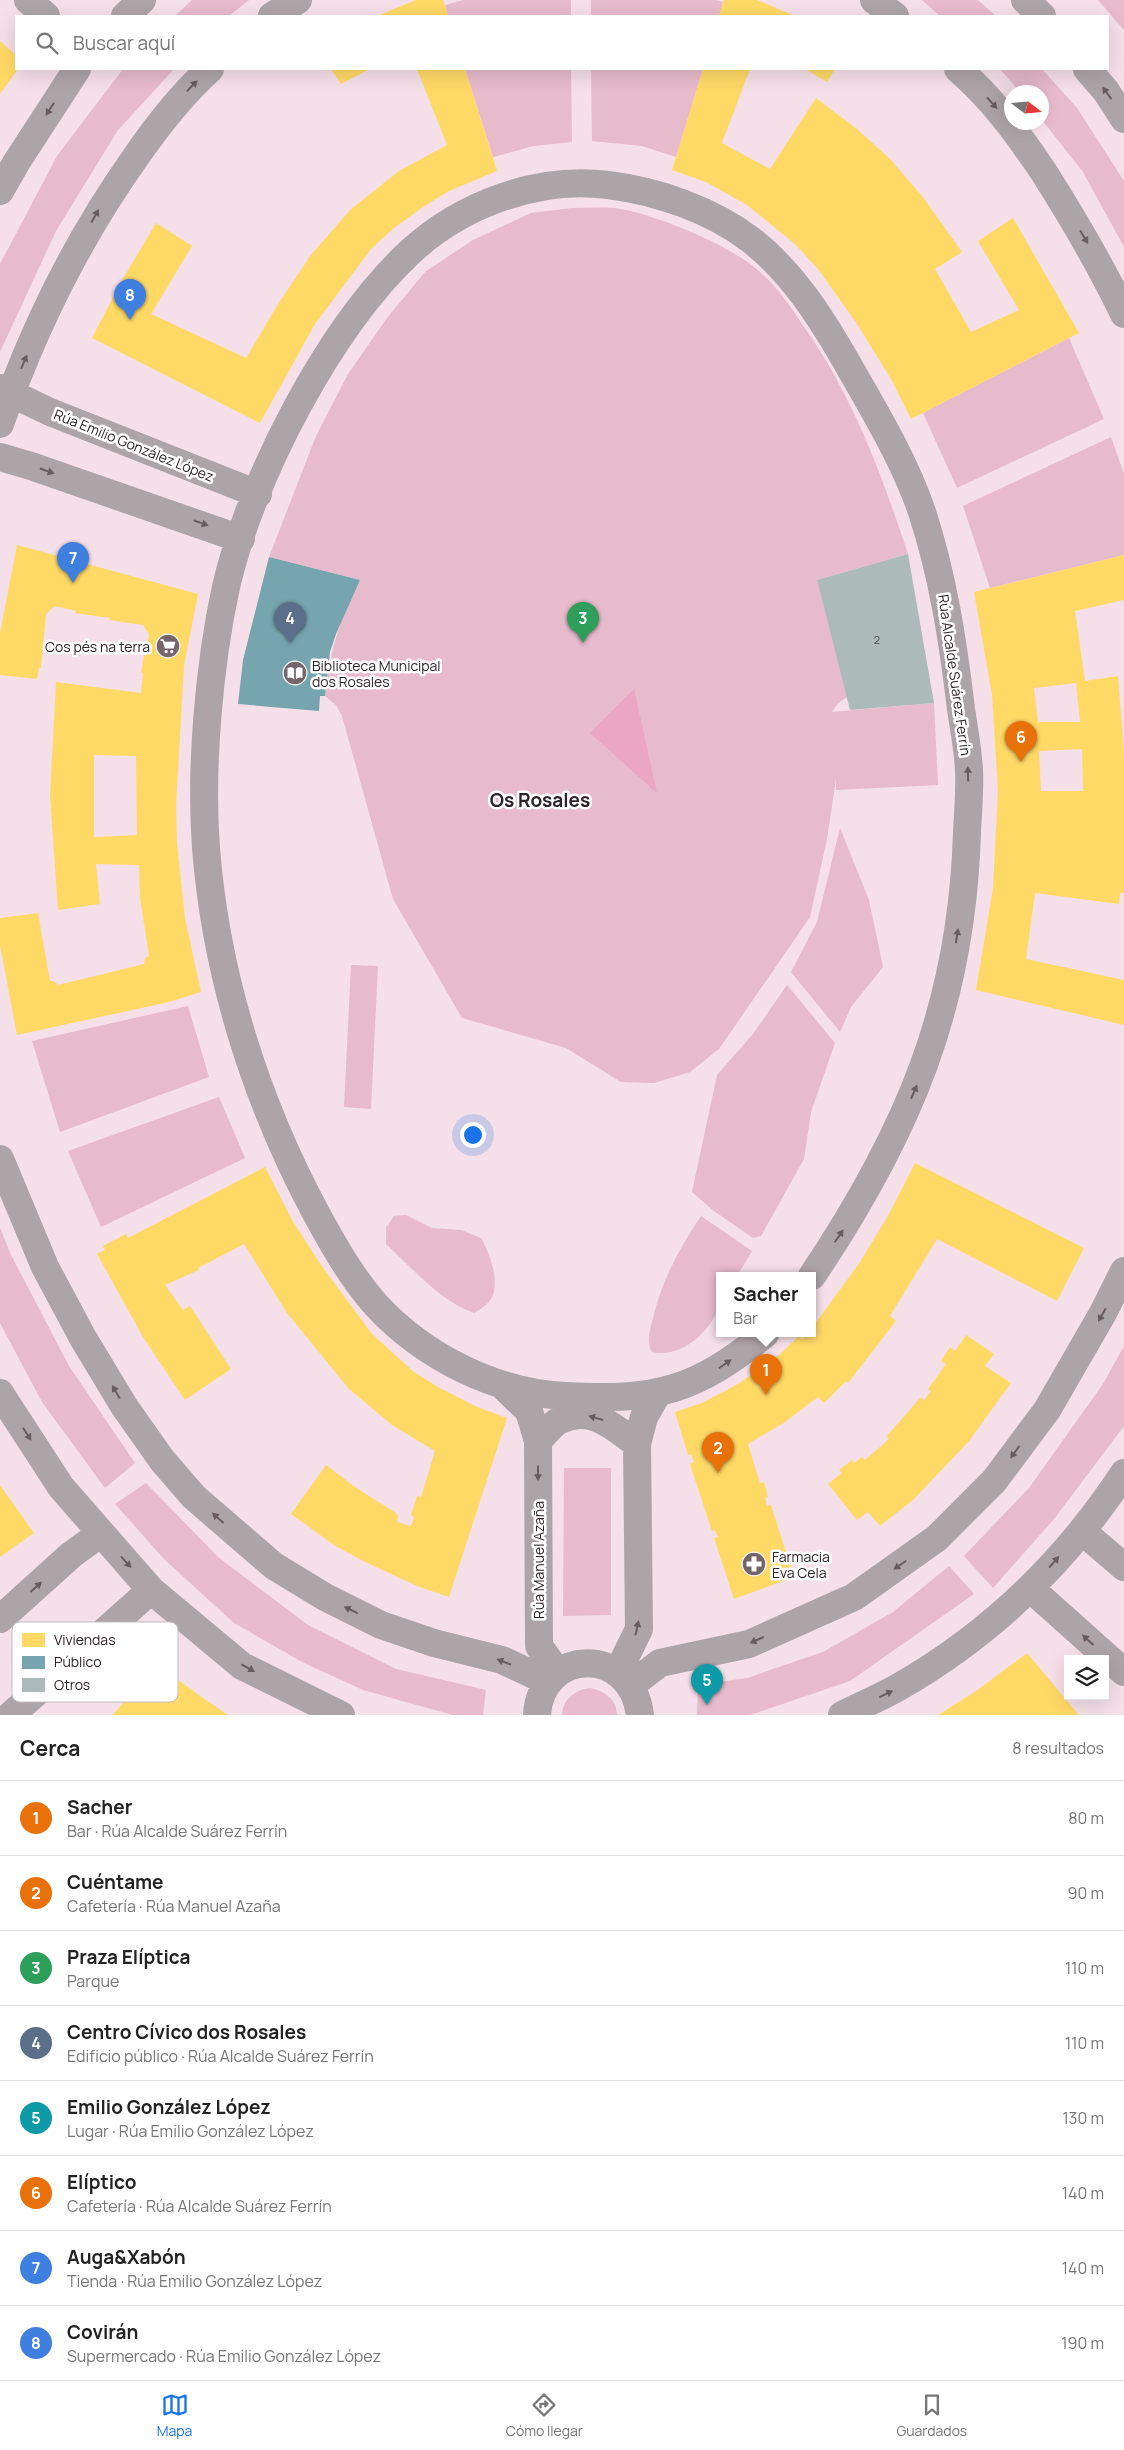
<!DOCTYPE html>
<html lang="es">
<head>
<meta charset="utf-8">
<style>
	body { margin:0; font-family:Manrope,sans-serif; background:#f2f2f2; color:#222 }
	.controls { position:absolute; right:15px; bottom:15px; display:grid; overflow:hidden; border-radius:0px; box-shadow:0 5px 20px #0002 }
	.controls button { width:45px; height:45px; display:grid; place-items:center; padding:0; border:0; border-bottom:1px solid #e0e0e0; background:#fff; color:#222; font:25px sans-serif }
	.compass { position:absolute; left:1004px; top:85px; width:45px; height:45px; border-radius:50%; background:#fff; box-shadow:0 5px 20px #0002; rotate:106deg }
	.you { position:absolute; left:472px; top:1134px; width:18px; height:18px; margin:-12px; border:4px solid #fff; border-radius:50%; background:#1a73e8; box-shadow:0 0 0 8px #1a73e833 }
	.badge { display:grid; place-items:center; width:32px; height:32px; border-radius:50%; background:#1a73e8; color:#fff; font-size:16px; font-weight:700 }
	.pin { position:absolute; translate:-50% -41px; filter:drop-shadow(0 1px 2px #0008) }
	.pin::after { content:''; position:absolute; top:26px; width:18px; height:15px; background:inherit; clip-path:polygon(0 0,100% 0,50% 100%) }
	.popup { position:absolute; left:716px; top:1272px; width:100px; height:65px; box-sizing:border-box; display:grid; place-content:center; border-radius:0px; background:#fff; filter:drop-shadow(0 1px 4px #0005); font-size:16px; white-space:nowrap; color:#767676 }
	.popup b { font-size:19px; color:#222 }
	.popup::after { content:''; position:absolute; left:50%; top:100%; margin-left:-10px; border:10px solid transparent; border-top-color:#fff }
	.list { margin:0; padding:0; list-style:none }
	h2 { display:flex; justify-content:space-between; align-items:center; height:65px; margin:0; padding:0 20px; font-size:21px }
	h2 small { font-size:16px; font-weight:400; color:#767676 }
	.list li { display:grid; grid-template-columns:32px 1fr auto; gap:15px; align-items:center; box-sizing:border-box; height:75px; padding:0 20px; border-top:1px solid #e0e0e0 }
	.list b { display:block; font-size:19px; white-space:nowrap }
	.list p { margin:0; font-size:16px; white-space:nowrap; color:#767676 }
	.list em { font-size:16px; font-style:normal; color:#767676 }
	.icon { flex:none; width:28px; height:28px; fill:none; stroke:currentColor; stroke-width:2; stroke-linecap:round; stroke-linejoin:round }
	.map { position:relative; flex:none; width:1124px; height:1715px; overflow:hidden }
	.search { position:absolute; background:#fff; box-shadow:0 5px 20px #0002; left:15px; right:15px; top:15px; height:55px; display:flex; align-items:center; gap:12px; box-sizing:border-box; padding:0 18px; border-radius:0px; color:#767676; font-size:19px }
	.sheet { height:665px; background:#fff }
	nav { display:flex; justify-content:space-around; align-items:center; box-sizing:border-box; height:70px; border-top:1px solid #e0e0e0; background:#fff; font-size:14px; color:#767676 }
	nav a { display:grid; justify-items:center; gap:2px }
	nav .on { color:#1a73e8 }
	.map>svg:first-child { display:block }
	.green { fill:#e7bacc }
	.water { fill:#eaa6c3 }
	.homes { fill:#ffd966; fill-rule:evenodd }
	.public { fill:#76a5af }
	.building { fill:#acbaba }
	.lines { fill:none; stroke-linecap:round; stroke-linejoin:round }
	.minor { stroke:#ada4a7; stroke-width:28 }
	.oneway { fill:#685c61 }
	.labels { text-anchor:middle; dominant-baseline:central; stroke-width:5; stroke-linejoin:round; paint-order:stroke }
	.number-label { font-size:11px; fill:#4f484c }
	.street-label { font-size:14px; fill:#302228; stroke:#fff }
	.poi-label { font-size:14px; fill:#302228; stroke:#fff; text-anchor:start }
	.district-label { font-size:19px; font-weight:bold; fill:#302228; stroke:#fff }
	.key { fill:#fff; stroke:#c1bdbe; stroke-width:1 }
	.key-label { font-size:14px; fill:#302228 }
</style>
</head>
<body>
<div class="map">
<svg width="1124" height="1715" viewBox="0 0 1124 1715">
	<rect width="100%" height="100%" fill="#f5dfe8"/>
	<!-- green -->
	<path class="green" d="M192 0H249L229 16H175Z
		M464 0H571V16H448L445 5Z
		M591 0H714L723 2 719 16H591Z
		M922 0H978L996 16H940Z
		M1098 0H1124V30Z
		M123 69H174L118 130 56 231 0 352V264L57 156Z
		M465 69H571L572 142 534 146 493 157Z
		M591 69H703L676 157 642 146 592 141Z
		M1000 69H1042L1077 108 1124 181V247L1083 172 1042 120V92H1020Z
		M572 208C586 208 600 207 614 208 653 213 730 245 759 271 776 286 790 305 802 324 852 394 881 472 908 554L817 580 847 697 838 703 832 712 934 703 938 785 836 790V779L827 839 810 917 719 1049 690 1072 654 1083 621 1082 566 1048 462 1018 393 899 342 716 336 705 325 696C331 649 338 623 360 580L269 557 316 436 348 374 387 318 425 272 473 240 531 213Z
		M1069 338 1104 419 957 488 923 413Z
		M1111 437 1124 474V555L990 588 963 506Z
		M840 828 869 900 883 967 851 1007 840 1032 791 972 817 922Z
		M351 965 378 966 371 1109 344 1107Z
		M787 985 835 1043 811 1112 804 1159 761 1236 753 1238 714 1211 692 1192 717 1075 753 1034Z
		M188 1006 209 1077 60 1132 32 1041Z
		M219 1097 245 1158 101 1227 68 1151Z
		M406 1215 432 1228 461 1230 481 1238C490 1254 503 1287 488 1303 484 1307 479 1310 474 1313 440 1301 412 1268 386 1244V1228L394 1216Z
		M701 1216 752 1251 737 1276H720C720 1285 722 1299 719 1308 708 1334 681 1358 652 1352 646 1341 650 1330 653 1318 662 1280 679 1249 701 1216Z
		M0 1228 11 1255 69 1366 135 1463 105 1488 42 1402 0 1323Z
		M1124 1346V1426L1054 1519 993 1588 964 1556 1029 1488 1103 1384Z
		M564 1468H611V1615L563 1616Z
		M146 1483 218 1557 308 1625 396 1669 486 1690 483 1715H453L363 1690 302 1662 234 1623 164 1559 115 1504Z
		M949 1566 974 1594 850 1681 750 1715H697L698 1685 747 1678 823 1652 893 1612Z
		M590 1688C604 1691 617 1699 617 1715H562C563 1699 575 1690 590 1688Z"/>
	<!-- water -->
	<path class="water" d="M634 689 657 793 590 733Z"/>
	<!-- homes -->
	<path class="homes" d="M416 0H443L448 16H377Z
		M724 0H757L795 16H719Z
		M0 41 16 55 18 69 0 94Z
		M331 69H370L341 84Z
		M417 69H465L497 171 449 191 423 207 394 228 371 249 315 324 260 423 92 338 121 282 156 223 192 246 151 314 246 358 280 301 311 255 350 210 399 171 447 145Z
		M703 69H750L722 143 770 169 816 98 857 129 890 159 922 196 962 252 935 269 971 332 1019 310 978 241 1013 218 1079 333 911 419 891 379 855 321 818 269 795 244 747 205 706 182 672 170Z
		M805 69H835L827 82Z
		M17 545 198 594 184 666 176 806 177 844 185 918 201 992 169 1002 17 1035 0 945V918L38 913 50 981H54L58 985 144 964 145 958 149 956 140 898 139 865 96 864 100 904 58 910 50 796 56 682 141 693 143 673H141L144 655 146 656 149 634 143 625 109 620 110 618 75 613 76 611 55 606 46 614 41 668H39L37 679 0 675V633ZM94 755 136 756 137 835 94 837Z
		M1124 555V600L1075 611 1085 681 1118 676 1124 754V893H1120L1119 904 1035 893 1026 959 1124 980V1025L976 990 993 888 998 791 992 695 974 592ZM1076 683 1080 722H1038L1034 688ZM1082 749 1083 791H1041L1039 751Z
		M915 1163 1084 1248 1057 1301 937 1239 890 1316 896 1321 848 1383 846 1381 824 1403 818 1397 785 1422 748 1444 760 1483 764 1482 768 1497 765 1498 767 1506 771 1505 794 1577 734 1599 714 1538 718 1537 715 1530 712 1531 690 1464 694 1462 691 1454 688 1455 675 1412 702 1403 738 1384 778 1356 799 1336 802 1339 807 1334H812V1328L860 1262 889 1214Z
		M265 1167 292 1220 321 1265 372 1334 414 1372 438 1387 475 1406 507 1418 449 1597 417 1586 363 1561 334 1545 291 1514 326 1465 355 1487 396 1513 398 1516 397 1522 411 1526 414 1517 411 1515 417 1496 421 1497 435 1451 392 1425 349 1389 287 1313 244 1244 198 1268 199 1270 165 1285 183 1310 190 1306 231 1369 185 1400 143 1337 97 1254 105 1250 103 1246 126 1234 128 1238Z
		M966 1335 994 1354 985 1366 1011 1383 969 1441 913 1500 880 1526 868 1512 857 1520 828 1484 842 1473 839 1470 852 1460 854 1463 862 1457 865 1460 889 1439 887 1436 921 1397 924 1400 931 1391 928 1389 946 1364 941 1361 950 1347 955 1351Z
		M0 1485 34 1533 0 1557Z
		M1027 1653 1079 1715H938L976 1691Z
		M155 1663 203 1698 228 1715H113Z"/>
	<!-- public -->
	<path class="public" d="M269 557 360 580 336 634 330 652 325 696H320L319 711 238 704 243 660Z"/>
	<!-- building -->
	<path class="building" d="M908 554 934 703 850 710 817 580Z"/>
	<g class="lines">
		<!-- minor -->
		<path class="minor" d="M28 0 46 16
			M874 0 895 16
			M1025 0 1042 16
			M125 16 142 0
			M272 16 298 0
			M958 69C992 98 1018 134 1043 171 1073 218 1100 264 1124 314
			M1087 69 1106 91 1124 119
			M0 191 16 163 77 69
			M0 388 50 412 258 494
			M0 424C33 329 77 240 135 158 157 126 181 95 210 69
			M0 457 31 466 241 539
			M0 1159 45 1267 83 1338 124 1406 162 1460 194 1497 274 1566 325 1597 381 1625 434 1643 502 1660 549 1682
			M765 1334C695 1391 656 1401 566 1396 496 1393 424 1357 376 1305 352 1278 334 1246 317 1215 256 1102 216 976 206 848 200 768 209 665 226 587 251 478 329 328 410 252 462 204 538 176 608 185 657 191 712 210 751 240 792 272 820 316 846 361 873 409 904 459 922 512 943 576 953 642 961 709 964 729 968 750 969 770 970 790 968 811 967 832 962 1006 908 1133 812 1276
			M503 1386 529 1411 538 1441 539 1646 558 1673
			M0 1393 61 1487 151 1590 242 1666 341 1715
			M538 1441C544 1435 552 1424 560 1420 592 1405 613 1427 637 1444
			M1082 1531 1124 1567
			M1031 1589 1124 1672
			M0 1619 71 1555 100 1534
			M618 1672 639 1629 637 1444 644 1417 657 1394
			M631 1685 660 1663 749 1644 854 1597 937 1538 994 1481 1047 1410 1103 1313 1124 1271
			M11 1715 151 1590
			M537 1715C541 1648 631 1644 640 1715
			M842 1715C860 1706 879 1698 897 1688 990 1635 1065 1563 1124 1473"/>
	</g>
	<!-- one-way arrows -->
	<defs><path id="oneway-solid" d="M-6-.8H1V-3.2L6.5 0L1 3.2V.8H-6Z" transform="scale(1.25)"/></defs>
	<g class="oneway">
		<use href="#oneway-solid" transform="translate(192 86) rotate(-46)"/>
		<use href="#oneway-solid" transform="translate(1107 93) rotate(-126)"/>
		<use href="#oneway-solid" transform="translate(992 103) rotate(48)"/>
		<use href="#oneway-solid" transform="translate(50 109) rotate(123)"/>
		<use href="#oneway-solid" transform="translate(95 216) rotate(-61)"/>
		<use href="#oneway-solid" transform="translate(1084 237) rotate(59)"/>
		<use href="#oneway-solid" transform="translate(24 362) rotate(-67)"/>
		<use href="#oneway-solid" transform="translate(47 471) rotate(19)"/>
		<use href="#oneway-solid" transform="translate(201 523) rotate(19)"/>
		<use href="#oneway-solid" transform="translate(968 774) rotate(-91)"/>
		<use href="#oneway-solid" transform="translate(957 936) rotate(-81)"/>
		<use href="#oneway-solid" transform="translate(914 1092) rotate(-67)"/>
		<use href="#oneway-solid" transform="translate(839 1236) rotate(-56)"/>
		<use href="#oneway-solid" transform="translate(1102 1315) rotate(119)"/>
		<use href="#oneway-solid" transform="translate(725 1364) rotate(-35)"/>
		<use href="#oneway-solid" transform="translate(116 1392) rotate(-121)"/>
		<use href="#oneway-solid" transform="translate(596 1418) rotate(-164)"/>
		<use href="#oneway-solid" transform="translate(27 1434) rotate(57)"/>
		<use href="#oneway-solid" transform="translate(1015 1452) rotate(126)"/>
		<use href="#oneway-solid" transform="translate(538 1473) rotate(90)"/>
		<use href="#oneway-solid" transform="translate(218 1518) rotate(-138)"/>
		<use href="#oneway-solid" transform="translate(126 1562) rotate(48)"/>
		<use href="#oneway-solid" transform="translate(1054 1562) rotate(-49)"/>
		<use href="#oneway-solid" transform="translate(900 1565) rotate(145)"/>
		<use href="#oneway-solid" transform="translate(36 1587) rotate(-42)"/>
		<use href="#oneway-solid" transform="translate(351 1610) rotate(-154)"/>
		<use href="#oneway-solid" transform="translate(637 1628) rotate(-78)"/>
		<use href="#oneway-solid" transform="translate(757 1640) rotate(156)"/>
		<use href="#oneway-solid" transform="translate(1088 1640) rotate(-138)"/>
		<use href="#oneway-solid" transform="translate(504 1662) rotate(-159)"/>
		<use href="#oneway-solid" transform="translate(248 1668) rotate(29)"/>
		<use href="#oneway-solid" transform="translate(886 1694) rotate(-26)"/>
	</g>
	<!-- icons -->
	<defs>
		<g id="supermarket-disc" transform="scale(1.25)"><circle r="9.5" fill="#75646b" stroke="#fff"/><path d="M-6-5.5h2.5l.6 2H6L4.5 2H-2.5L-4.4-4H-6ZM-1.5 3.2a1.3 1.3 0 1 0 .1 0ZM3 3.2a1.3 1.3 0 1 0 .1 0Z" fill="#fff"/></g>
		<g id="library-disc" transform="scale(1.25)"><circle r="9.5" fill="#75646b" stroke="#fff"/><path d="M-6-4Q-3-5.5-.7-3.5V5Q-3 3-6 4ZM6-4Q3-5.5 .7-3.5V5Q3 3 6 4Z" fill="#fff"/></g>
		<g id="pharmacy-disc" transform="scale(1.25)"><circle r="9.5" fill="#75646b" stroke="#fff"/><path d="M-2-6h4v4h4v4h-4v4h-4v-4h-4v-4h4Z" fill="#fff"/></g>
	</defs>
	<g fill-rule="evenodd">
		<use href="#supermarket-disc" x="168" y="646"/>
		<use href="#library-disc" x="295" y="673"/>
		<use href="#pharmacy-disc" x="754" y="1564"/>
	</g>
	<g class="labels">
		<!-- number labels -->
		<g class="number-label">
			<text x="877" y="639">2</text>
		</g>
		<!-- street labels -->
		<g class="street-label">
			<text transform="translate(134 445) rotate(22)">Rúa Emilio González López</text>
			<text transform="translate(955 675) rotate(82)">Rúa Alcalde Suárez Ferrín</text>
			<text transform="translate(538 1560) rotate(-90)">Rúa Manuel Azaña</text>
		</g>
		<!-- poi labels -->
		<g class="poi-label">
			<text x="150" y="646" text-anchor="end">Cos pés na terra</text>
			<text x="312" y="665">Biblioteca Municipal<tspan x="312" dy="16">dos Rosales</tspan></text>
			<text x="772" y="1556">Farmacia<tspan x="772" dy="16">Eva Cela</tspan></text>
		</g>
		<!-- district labels -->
		<g class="district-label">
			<text x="540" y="800">Os Rosales</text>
		</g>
	</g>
	<!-- legend -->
	<rect x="12" y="1622" width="166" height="80" rx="8" class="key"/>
	<rect x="22" y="1633" width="23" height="14" fill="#ffd966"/>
	<rect x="22" y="1656" width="23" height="13" fill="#76a5af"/>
	<rect x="22" y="1678" width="23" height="14" fill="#acbaba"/>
	<g class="key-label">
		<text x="54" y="1645">Viviendas</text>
		<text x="54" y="1667">Público</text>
		<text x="54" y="1690">Otros</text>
	</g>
</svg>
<div class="controls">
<button><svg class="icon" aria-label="layers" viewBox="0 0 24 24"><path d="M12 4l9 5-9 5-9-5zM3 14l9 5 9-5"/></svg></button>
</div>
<svg class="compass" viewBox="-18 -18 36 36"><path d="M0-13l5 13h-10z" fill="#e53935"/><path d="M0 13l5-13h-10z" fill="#767676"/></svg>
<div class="you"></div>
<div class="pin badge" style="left:766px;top:1395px;background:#e8710a">1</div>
<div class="popup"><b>Sacher</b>Bar</div>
<div class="pin badge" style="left:718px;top:1473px;background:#e8710a">2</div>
<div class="pin badge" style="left:583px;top:643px;background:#2e9e5b">3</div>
<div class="pin badge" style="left:290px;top:643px;background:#5c6f8a">4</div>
<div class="pin badge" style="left:707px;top:1705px;background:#0f9aa8">5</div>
<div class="pin badge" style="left:1021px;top:762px;background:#e8710a">6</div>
<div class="pin badge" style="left:73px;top:583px;background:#3f7fe0">7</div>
<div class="pin badge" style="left:130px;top:320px;background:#3f7fe0">8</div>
<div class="search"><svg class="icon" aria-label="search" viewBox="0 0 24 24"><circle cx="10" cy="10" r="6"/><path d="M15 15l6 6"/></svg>Buscar aquí</div>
</div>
<section class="sheet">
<h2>Cerca<small>8 resultados</small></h2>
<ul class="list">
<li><span class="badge" style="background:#e8710a">1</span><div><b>Sacher</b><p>Bar · Rúa Alcalde Suárez Ferrín</p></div><em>80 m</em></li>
<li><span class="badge" style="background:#e8710a">2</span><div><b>Cuéntame</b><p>Cafetería · Rúa Manuel Azaña</p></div><em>90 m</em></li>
<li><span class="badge" style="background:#2e9e5b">3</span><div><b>Praza Elíptica</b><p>Parque</p></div><em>110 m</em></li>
<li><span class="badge" style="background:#5c6f8a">4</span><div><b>Centro Cívico dos Rosales</b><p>Edificio público · Rúa Alcalde Suárez Ferrín</p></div><em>110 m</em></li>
<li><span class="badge" style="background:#0f9aa8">5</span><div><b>Emilio González López</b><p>Lugar · Rúa Emilio González López</p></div><em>130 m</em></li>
<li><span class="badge" style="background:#e8710a">6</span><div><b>Elíptico</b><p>Cafetería · Rúa Alcalde Suárez Ferrín</p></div><em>140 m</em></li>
<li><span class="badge" style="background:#3f7fe0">7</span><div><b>Auga&amp;Xabón</b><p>Tienda · Rúa Emilio González López</p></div><em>140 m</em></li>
<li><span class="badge" style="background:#3f7fe0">8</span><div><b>Covirán</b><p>Supermercado · Rúa Emilio González López</p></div><em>190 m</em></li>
</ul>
</section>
<nav>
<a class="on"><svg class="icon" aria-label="map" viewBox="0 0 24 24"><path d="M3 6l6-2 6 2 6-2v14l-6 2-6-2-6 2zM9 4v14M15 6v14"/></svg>Mapa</a>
<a><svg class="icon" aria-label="directions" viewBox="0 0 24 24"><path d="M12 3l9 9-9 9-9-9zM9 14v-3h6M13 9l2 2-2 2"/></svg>Cómo llegar</a>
<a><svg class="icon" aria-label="saved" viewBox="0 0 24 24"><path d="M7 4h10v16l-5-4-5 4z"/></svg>Guardados</a>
</nav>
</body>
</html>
